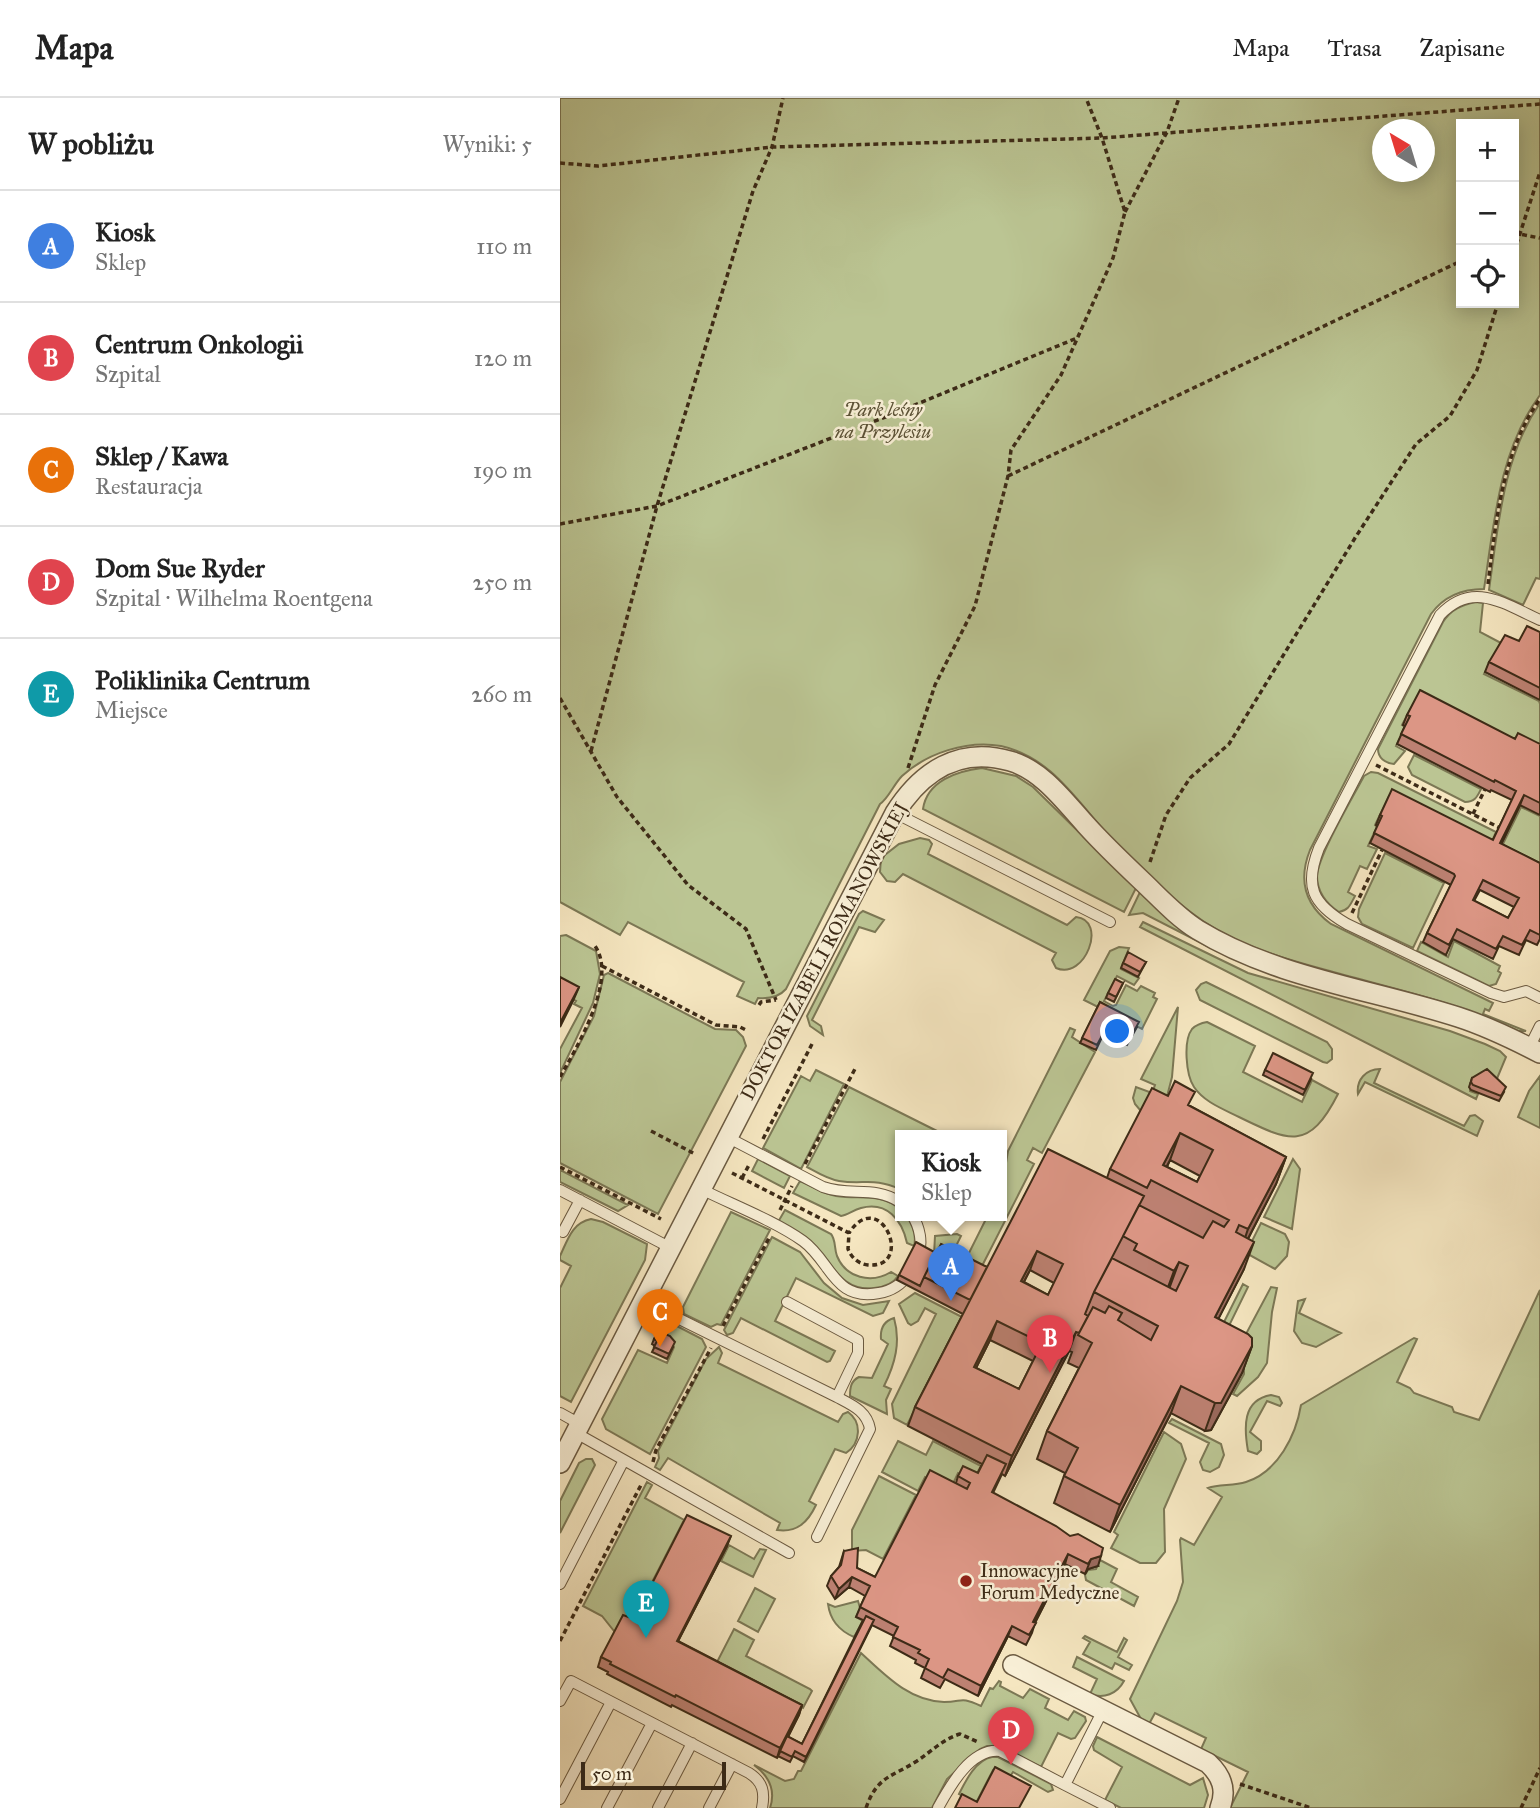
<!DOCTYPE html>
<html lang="pl">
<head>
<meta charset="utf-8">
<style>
	body { margin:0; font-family:"IM FELL Great Primer",serif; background:#f2f2f2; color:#222 }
	.controls { position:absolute; right:21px; top:21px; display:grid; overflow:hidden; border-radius:0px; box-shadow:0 4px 18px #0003 }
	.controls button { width:63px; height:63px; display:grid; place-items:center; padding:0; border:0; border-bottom:2px solid #e0e0e0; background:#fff; color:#222; font:35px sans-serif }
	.compass { position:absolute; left:812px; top:21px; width:63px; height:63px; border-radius:50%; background:#fff; box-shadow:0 4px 18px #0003; rotate:322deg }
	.scale { position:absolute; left:21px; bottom:18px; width:145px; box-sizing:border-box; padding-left:7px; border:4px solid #3d2b17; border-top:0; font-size:19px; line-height:24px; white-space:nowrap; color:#3d2b17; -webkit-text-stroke:5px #f8efd6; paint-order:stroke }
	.you { position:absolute; left:558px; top:934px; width:24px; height:24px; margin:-18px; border:5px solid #fff; border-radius:50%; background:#1a73e8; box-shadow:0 0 0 10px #1a73e833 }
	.badge { display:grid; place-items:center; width:46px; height:46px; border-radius:50%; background:#8f2418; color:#fff; font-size:23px; font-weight:700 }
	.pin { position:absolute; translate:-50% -58px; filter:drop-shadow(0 2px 4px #0008) }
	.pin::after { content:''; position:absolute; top:37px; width:24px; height:21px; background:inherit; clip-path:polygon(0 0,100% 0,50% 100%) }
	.popup { position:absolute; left:335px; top:1032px; width:112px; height:91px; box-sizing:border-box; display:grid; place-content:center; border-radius:0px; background:#fff; filter:drop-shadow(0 2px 5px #0005); font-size:23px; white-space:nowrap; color:#767676 }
	.popup b { font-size:26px; color:#222 }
	.popup::after { content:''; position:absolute; left:50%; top:100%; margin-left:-14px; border:14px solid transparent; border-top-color:#fff }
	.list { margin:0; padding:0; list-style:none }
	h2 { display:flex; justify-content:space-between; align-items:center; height:91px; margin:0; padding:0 28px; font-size:30px }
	h2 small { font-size:23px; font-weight:400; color:#767676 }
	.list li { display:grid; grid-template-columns:46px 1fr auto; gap:21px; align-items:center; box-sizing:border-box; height:112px; padding:0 28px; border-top:2px solid #e0e0e0 }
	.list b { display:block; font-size:26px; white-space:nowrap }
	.list p { margin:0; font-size:23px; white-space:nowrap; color:#767676 }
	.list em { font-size:23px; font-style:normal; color:#767676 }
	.icon { flex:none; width:38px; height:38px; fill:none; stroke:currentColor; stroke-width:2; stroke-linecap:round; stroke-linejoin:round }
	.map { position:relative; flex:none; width:980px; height:1710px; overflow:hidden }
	header { display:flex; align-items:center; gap:42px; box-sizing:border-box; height:98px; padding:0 35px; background:#fff; border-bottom:2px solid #e0e0e0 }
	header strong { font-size:33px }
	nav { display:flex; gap:38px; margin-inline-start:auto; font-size:24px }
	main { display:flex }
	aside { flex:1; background:#fff }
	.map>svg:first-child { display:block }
	.green { fill:#bbc593; stroke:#7c7855; stroke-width:2; fill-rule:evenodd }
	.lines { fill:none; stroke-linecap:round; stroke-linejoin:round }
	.lane-casing { stroke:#6b5a41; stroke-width:12 }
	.street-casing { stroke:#6b5a41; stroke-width:22 }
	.path { stroke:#3d2b17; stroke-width:3.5; stroke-dasharray:5 3.5; stroke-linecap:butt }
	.lane { stroke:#f8efd6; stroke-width:10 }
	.street { stroke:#f8efd6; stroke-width:19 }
	.wall { fill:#bd8172; stroke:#3d2b17; stroke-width:2; fill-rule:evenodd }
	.shaded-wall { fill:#9a695d; stroke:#3d2b17; stroke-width:2 }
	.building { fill:#dc9685; stroke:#3d2b17; stroke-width:2; fill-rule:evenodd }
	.poi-dot { fill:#8f2418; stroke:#f8efd6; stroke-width:2.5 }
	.labels { text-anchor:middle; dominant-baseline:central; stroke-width:5; stroke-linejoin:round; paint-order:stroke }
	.park-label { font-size:19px; font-style:italic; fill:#5c5236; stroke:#f8efd6 }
	.street-label { font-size:19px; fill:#3d2b17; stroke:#f8efd6 }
	.poi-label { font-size:19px; fill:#3d2b17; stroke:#f8efd6; text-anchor:start }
</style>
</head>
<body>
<header>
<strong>Mapa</strong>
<nav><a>Mapa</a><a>Trasa</a><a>Zapisane</a></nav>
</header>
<main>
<aside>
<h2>W pobliżu<small>Wyniki: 5</small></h2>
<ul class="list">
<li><span class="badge" style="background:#3f7fe0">A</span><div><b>Kiosk</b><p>Sklep</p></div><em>110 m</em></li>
<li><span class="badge" style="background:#e0444e">B</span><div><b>Centrum Onkologii</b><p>Szpital</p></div><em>120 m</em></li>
<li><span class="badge" style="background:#e8710a">C</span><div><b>Sklep / Kawa</b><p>Restauracja</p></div><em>190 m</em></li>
<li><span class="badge" style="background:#e0444e">D</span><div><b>Dom Sue Ryder</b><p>Szpital · Wilhelma Roentgena</p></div><em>250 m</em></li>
<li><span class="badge" style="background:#0f9aa8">E</span><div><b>Poliklinika Centrum</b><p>Miejsce</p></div><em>260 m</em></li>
</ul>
</aside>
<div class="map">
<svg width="980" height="1710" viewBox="0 0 980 1710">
	<rect width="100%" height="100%" fill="#f5e6c0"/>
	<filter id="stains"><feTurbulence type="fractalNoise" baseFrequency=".00286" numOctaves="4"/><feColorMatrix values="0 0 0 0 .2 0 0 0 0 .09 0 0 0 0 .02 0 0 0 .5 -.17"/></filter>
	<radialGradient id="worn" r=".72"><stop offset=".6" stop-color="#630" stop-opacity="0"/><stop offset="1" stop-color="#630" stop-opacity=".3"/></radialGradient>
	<!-- green -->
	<path class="green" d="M0 0H980V297C939 352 934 426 924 491 902 491 884 498 871 516L750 752C738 782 745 807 771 826L933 905 929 913 925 911 923 916 966 933H958C897 904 830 890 766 872 722 860 680 848 643 823 609 800 576 768 549 738 516 702 491 659 441 648 407 642 367 655 342 678 334 686 328 701 320 706L226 891C219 899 209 901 198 900L195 906 177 898 184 884 178 881 68 824 60 837 0 804ZM901 26H954V205H901ZM822 32H864V74H822Z
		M980 305V481L976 480 963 507 929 492C938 429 943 358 980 305Z
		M916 504 923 505 920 534 941 545 924 576 979 603 980 606V645L976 654 857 599 842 627 845 629 836 648 845 653 834 666C825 665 818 660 818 651L883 524C891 511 902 507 916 504Z
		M854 657 921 691C917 699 915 704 905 704L852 677 848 669Z
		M422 670 456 678 473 689 576 790 564 814 363 711C367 683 397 673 422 670Z
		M811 674 818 675 936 734 929 750 829 698 815 727 817 729 808 748 817 751 807 771 800 768 788 794 795 798C790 807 789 812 779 814 766 806 757 793 757 778 758 758 793 699 804 678Z
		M961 709 980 718V775L939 754Z
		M360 740 369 742 372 746 368 756 507 827 516 819C548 822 525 883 496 870L492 862 496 855 343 776 335 784 327 783 320 774 321 760 339 746Z
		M825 755 884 785 853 850 802 826 798 819 799 811Z
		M580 794 657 853 583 815 569 817Z
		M303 813 324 822 315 834 299 829 296 835 252 922 261 928 263 937 250 928 247 918 299 816Z
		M583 824 688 875 890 933 925 946 940 953 946 959 936 983 924 975 910 985V993L918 996 916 1001 580 829Z
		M6 837 36 853 40 876 33 905 0 975V951L22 910 14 906 16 903 0 895V838Z
		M894 843 940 868 938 873 941 875 936 886 929 888 857 853 861 844 888 859Z
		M559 849 569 850 561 871 579 880 574 887 557 878 544 903 553 908 556 907 566 887 577 893 581 888 595 895 593 899 597 901 582 931 524 902 550 853Z
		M48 875 155 931 176 932 183 939 186 948 98 1116 0 1065V984L34 918 44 877Z
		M646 884 767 944 772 951V961L767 965 763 964 640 902 636 892 641 886Z
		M618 909 612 979 604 1010 580 1012 575 1006 573 1000 576 989 592 995 595 987 581 981Z
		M647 924 695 948 683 974 742 1004 752 982 778 996C749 1053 730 1044 679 1019 663 1011 644 1004 634 989 626 977 623 943 632 931 636 927 641 925 647 924Z
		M510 930 515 932 512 939 535 954 482 1055 473 1050 467 1062 474 1066 422 1168 374 1157 375 1138 397 1136 401 1138 392 1156 405 1163 428 1117H442V1088L448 1053Z
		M820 971 814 985 904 1028 910 1018 915 1017 923 1023 917 1038 805 984 798 996C796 982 806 971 820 971Z
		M256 972 284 986 241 1071 203 1050 241 978 250 983Z
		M980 978V1030L958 1019 969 993Z
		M289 989 385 1037H340V1091C313 1079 304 1087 279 1083 267 1081 258 1075 247 1069Z
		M198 1061 230 1078 224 1090 192 1073Z
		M733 1061 740 1071 732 1131 704 1119Z
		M0 1072 68 1107 58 1113 0 1084Z
		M240 1083C252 1088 263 1096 276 1098 299 1102 320 1094 340 1111V1117H346C352 1126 357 1137 354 1148L347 1145C342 1122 327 1103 301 1110 293 1112 288 1117 281 1118L233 1095Z
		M225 1112 271 1136C276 1142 274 1150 277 1158 286 1180 311 1186 331 1174L338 1178C333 1186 324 1189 314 1190 280 1194 272 1163 251 1144 242 1135 229 1130 218 1124Z
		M171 1114 210 1132 161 1227 157 1226 151 1229 124 1216 123 1209Z
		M31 1121 43 1124 87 1146 85 1162 11 1304 0 1298V1190L11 1168 0 1162V1158C8 1141 12 1125 31 1121Z
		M701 1125 725 1136 729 1144 727 1158 715 1171 686 1155Z
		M212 1139 240 1154 264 1185 282 1200 303 1207 329 1203 323 1215 313 1218 236 1180 215 1223 275 1253 270 1263 267 1264 181 1220 173 1235 167 1237 164 1232Z
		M683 1186 688 1189 662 1242 678 1251 711 1189 717 1190 712 1214 707 1265 698 1279 677 1298 673 1296 684 1276V1267L652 1248Z
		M980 1192V1710H670L688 1674 641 1651 646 1640 595 1615 589 1626 581 1621 570 1601 617 1503 623 1484 620 1442 621 1440 634 1447 662 1399 648 1390C659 1386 673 1388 686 1384 718 1374 736 1337 741 1307L854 1240 857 1241 837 1284 850 1290 854 1295 892 1309 894 1314 919 1322Z
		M355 1195 402 1219 347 1327 334 1320 332 1306 376 1216 365 1210 358 1223 351 1227 348 1225 339 1206Z
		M745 1201 739 1215 781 1235 756 1249 742 1245 734 1233 738 1203Z
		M334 1220C341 1244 335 1266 324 1288L331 1291 326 1302 327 1316 290 1298C290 1289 291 1283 299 1279L312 1280 328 1246 321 1241C320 1230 324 1223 334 1220Z
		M111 1225 142 1241 146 1249 90 1356 46 1331 42 1321 78 1252 107 1265 114 1249 109 1242 90 1232Z
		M159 1249 162 1255 158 1265 278 1324 283 1316 288 1314C302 1324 301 1345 286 1355L275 1351 249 1403 256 1407C248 1424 237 1435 217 1432L220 1425 108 1360 100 1372 95 1369 99 1360 98 1353 146 1261Z
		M711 1297 719 1299 722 1305 720 1308 707 1303 690 1334 701 1343V1352L697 1356 688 1353C684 1330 682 1302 711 1297Z
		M612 1321 661 1346 664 1357 659 1369 650 1374 643 1372 640 1364 649 1345 609 1325Z
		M604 1334 621 1346 626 1361 604 1411 605 1454 596 1465H580L551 1450 558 1437 554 1434Z
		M338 1343 366 1357 373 1343 421 1368 413 1382 398 1375 390 1392 365 1379 358 1393 322 1374Z
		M26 1361H32L35 1367 0 1435V1403L19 1365Z
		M319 1378 356 1397 323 1461 306 1452 292 1453V1432Z
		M87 1384 92 1387 85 1400 124 1422 68 1531 54 1533 42 1518 23 1508Z
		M169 1447 194 1461 200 1451 206 1452 193 1479 161 1463Z
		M540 1462 557 1471 551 1484 578 1499 574 1508 526 1482 525 1477 528 1472 536 1471Z
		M195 1490 215 1501 198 1534 178 1523Z
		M298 1503 300 1510 296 1519 303 1523 294 1539C280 1533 270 1522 268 1506L275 1509Z
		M174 1531 194 1542 186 1558 250 1591 252 1593 243 1610 156 1566Z
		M525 1538 557 1554 564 1540 567 1542 558 1559 572 1567 569 1572 555 1565 552 1571 523 1556 530 1544 523 1540Z
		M301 1555C325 1577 349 1603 384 1604 404 1604 399 1598 421 1608L430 1590 433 1591 439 1583 441 1584 440 1588 463 1600 470 1591 489 1601 485 1610 508 1622 514 1613 525 1619 526 1623 515 1640 511 1641 498 1635 481 1669 439 1648H427L420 1651 387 1681 372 1710H210C216 1692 209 1678 194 1667L225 1683 234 1681 238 1673H241Z
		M517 1559 564 1583C557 1596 544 1601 530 1596L537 1581 513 1569Z
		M537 1639 630 1687 643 1680 648 1697 644 1710H561L545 1702 562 1669 534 1652 533 1648Z
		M432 1659H438L491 1686 493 1692 488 1694 453 1674 449 1680 433 1672 416 1705 399 1696C406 1682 416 1662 432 1659Z"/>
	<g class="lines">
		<!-- lane casing -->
		<g class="lane-casing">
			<path id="lane" d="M980 522C944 506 913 482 880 517L759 750C744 788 752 806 787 826L931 895 944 899 966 893 980 900
				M335 715 550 824
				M969 950 980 928
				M167 1039 263 1089C291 1099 313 1087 340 1104
				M141 1091C173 1107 215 1123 243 1143 271 1163 274 1204 319 1195 333 1193 342 1186 350 1175
				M0 1092 111 1150
				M352 1117C360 1129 363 1145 358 1158
				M3 1134 20 1102
				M83 1203 277 1299C292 1307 307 1313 310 1331L257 1439
				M227 1204 298 1242V1255L277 1299
				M0 1315 20 1326
				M64 1362 229 1455
				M0 1486 64 1362 16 1335
				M0 1603 11 1583 189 1675C203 1684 205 1694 202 1710
				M505 1687 550 1710
				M0 1701 51 1604
				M47 1710 92 1625
				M98 1710 132 1645
				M149 1710 172 1666
				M378 1710C390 1688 411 1650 440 1653L505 1687 543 1612"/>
		</g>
		<!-- street casing -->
		<g class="street-casing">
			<path id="street" d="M0 1365 335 715C361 674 399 648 450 663 482 672 505 704 526 727 544 747 563 765 582 783 600 800 617 819 638 832 717 880 811 891 898 919 926 928 953 941 980 955
				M453 1567 648 1665C662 1678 667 1692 660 1710"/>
		</g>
		<!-- path -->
		<path class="path" d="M0 65 38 68 212 49 542 40 980 6
			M565 114 607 34 619 0
			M954 138 959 136 980 140
			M954 154 980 74
			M448 378 901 163
			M0 426 97 408 333 316 517 240
			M928 486C936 424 942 354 980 301
			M0 600 57 699 128 787 186 831 216 902
			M31 653 97 408 193 93 212 49 223 0
			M816 667 940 730
			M348 670 375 587 415 508 448 378 451 352 501 277 553 160 565 114 542 40 526 0
			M913 716 925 691
			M590 764 606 717 630 680 669 646 795 440 856 346 890 318 917 272 938 205
			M792 815 822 752
			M42 868 156 927 180 929 186 932
			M199 907 201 904 216 902
			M0 979C17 949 58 881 35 848
			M91 1033 135 1056
			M203 1041 252 946
			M245 1066 296 969
			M0 1069 101 1121
			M172 1075 289 1135 288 1151C291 1159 298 1166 308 1167 356 1171 320 1087 289 1135
			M182 1080 189 1067
			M220 1112 232 1088
			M163 1228 210 1138
			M93 1364 96 1352 151 1250
			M0 1543 81 1387
			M680 1686 751 1710
			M306 1710C317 1678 332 1679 357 1663 372 1653 383 1641 400 1636L418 1644
			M961 1710 980 1670"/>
		<!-- lane -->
		<use href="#lane" class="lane"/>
		<!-- street -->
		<use href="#street" class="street"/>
	</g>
	<!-- wall -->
	<path class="wall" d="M980 534V602L925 574 929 564 959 543Z
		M847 617 980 646V645V717L960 707 941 746 980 765V841L977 847 966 842 959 857 939 848 933 861 893 841 886 857 863 844 867 835 891 787 810 745 818 728 816 727 820 717 933 742 952 702 931 692 930 694 837 646 845 628 843 627ZM920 792 954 809 948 820 914 803Z
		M586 864 578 879 561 870 563 865Z
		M563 885 554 904 546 900 548 895Z
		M540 904 577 929 567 947 544 935 536 952 520 945Z
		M705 972 751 981 743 997 703 977Z
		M912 980 944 994 939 1003 911 992 909 989Z
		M630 1008 726 1059 716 1086 688 1141 684 1171 658 1221 692 1248 682 1275 651 1332 645 1333 611 1315 550 1434 494 1405 505 1375 477 1361 487 1333 519 1270 508 1265 512 1254 509 1253 445 1378 442 1376 433 1395 538 1468 528 1471 525 1476 505 1466 475 1525 472 1535 466 1547 448 1538 418 1598 385 1581 380 1590 361 1580 365 1570 355 1565 356 1562 330 1548 334 1538 312 1527 244 1664 233 1658 230 1664 218 1658 217 1660 112 1607 111 1609 47 1576 48 1574 38 1569 41 1559 74 1521 167 1448 118 1543 242 1607 239 1617 228 1639 242 1646 303 1522 296 1519 305 1498 289 1489 275 1501 267 1488 271 1478 279 1469 284 1453 297 1470 315 1479 396 1385 398 1378 418 1375 422 1366 348 1328 355 1309 403 1216 337 1182 339 1177 376 1155 427 1169 547 1080 550 1071ZM610 1062 640 1078 637 1084 607 1069ZM470 1172 494 1185 488 1197 464 1184ZM430 1242 473 1263 459 1291 416 1270Z
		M94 1241 113 1249 107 1261 92 1254 95 1248 92 1246Z"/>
	<!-- shaded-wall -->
	<path class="shaded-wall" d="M964 697 960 707 937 755 940 745Z
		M19 889 13 903 0 929V925Z
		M620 1035 610 1062 598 1085 603 1067Z
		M726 1059 716 1086 679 1158 688 1131Z
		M694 1144 684 1171 645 1247 655 1219Z
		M477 1153 470 1172 454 1202 461 1183Z
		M619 1164 609 1191 604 1200 614 1173Z
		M437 1223 430 1242 407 1288 414 1269Z
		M516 1234 509 1253 445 1378 452 1358Z
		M692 1248 682 1275 651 1332 645 1333 655 1305Z
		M621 1288 611 1315 550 1434 560 1407Z
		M171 1438 167 1448 113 1553 117 1543Z
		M508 1456 505 1466 470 1534 473 1524Z
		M541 1458 538 1468 528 1471 525 1476 531 1461Z
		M292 1479 289 1489 275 1501 279 1491Z
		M452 1528 448 1538 418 1598 421 1588Z
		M242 1607 239 1617 217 1660 220 1650Z"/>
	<!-- building -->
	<path class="building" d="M967 528 980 534V590L929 564 945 537 959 543Z
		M860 592 955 641 958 635 980 646V645V705L964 697 940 745 980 765V837L970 832 962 847 943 838 936 851 897 831 889 847 867 835 895 778 894 776 814 735 822 718 820 717 832 691 933 742 956 693 935 682 934 684 841 636 850 618 847 617ZM923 782 959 800 948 820 913 802Z
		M568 854 586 864 580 874 563 865Z
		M0 879 19 889 0 925Z
		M555 881 563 885 556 899 548 895Z
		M540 904 579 924 569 942 546 930 537 947 522 940Z
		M713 955 753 975 745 992 705 972Z
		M927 971 946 989 941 998 913 987 911 984 912 980Z
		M615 983 635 994 628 1007 726 1059 688 1131 679 1127 676 1134 694 1144 655 1219 688 1236 692 1240V1248L661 1305H655L621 1288 560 1407 504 1378 518 1350 487 1333 532 1245 518 1237 533 1209 545 1215 549 1208 562 1215 558 1222 591 1242 598 1228 534 1194 552 1160 616 1193 628 1168 619 1164 614 1173 574 1152 577 1146 563 1138 579 1107 643 1140 653 1123 664 1129 669 1122 591 1082 587 1090 550 1071 592 990 608 998ZM620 1035 653 1052 637 1084 603 1067Z
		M488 1051 584 1098 534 1194 525 1216 528 1218 519 1235 516 1234 452 1358 355 1309ZM477 1153 503 1166 488 1197 461 1183ZM437 1223 482 1245 459 1291 414 1269Z
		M356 1144 376 1155 364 1179 360 1188 339 1177Z
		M381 1146 427 1169 410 1202 364 1179Z
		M98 1233 110 1238 115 1244 109 1256 94 1249 97 1243 94 1241Z
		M427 1357 446 1366 432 1394 496 1428 510 1438 518 1436 543 1450 541 1458 531 1461 528 1466 508 1456 473 1524 476 1525 469 1537 452 1528 421 1588 388 1571 383 1580 365 1570 369 1561 358 1555 360 1552 333 1539 338 1529 300 1509 310 1488 292 1479 279 1491 271 1478 281 1467 284 1453 298 1450 297 1470 315 1479 370 1372 407 1391 410 1385 398 1378 403 1368 418 1375Z
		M127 1417 171 1438 117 1543 242 1607 220 1650 116 1597 115 1599 50 1566 51 1564 41 1559 63 1517 74 1521Z
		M306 1518 314 1522 246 1659 235 1653 232 1659 220 1653 227 1638 242 1646Z
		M435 1669 471 1688 459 1710H395L402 1696 417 1704Z"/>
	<!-- markers -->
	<circle class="poi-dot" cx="406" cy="1483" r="7"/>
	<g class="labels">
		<!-- park labels -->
		<g class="park-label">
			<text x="323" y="311">Park leśny<tspan x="323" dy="22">na Przylesiu</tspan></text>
		</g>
		<!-- street labels -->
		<g class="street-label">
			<text transform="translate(264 853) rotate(-62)">DOKTOR IZABELI ROMANOWSKIEJ</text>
		</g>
		<!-- poi labels -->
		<g class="poi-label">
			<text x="420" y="1472">Innowacyjne<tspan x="420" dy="22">Forum Medyczne</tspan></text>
		</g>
	</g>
	<rect width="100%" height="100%" filter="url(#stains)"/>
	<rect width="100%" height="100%" fill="url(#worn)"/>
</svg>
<div class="controls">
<button>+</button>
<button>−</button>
<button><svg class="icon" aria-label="locate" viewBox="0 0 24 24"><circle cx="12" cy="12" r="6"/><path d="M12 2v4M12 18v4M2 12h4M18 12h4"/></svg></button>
</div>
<svg class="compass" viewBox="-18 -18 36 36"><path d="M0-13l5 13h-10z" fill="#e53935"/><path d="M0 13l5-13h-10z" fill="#767676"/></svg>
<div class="scale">50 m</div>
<div class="you"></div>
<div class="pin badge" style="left:391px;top:1203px;background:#3f7fe0">A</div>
<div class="popup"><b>Kiosk</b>Sklep</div>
<div class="pin badge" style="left:490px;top:1275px;background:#e0444e">B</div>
<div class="pin badge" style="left:100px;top:1249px;background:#e8710a">C</div>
<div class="pin badge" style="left:451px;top:1667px;background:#e0444e">D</div>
<div class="pin badge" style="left:86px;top:1540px;background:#0f9aa8">E</div>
</div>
</main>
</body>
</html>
